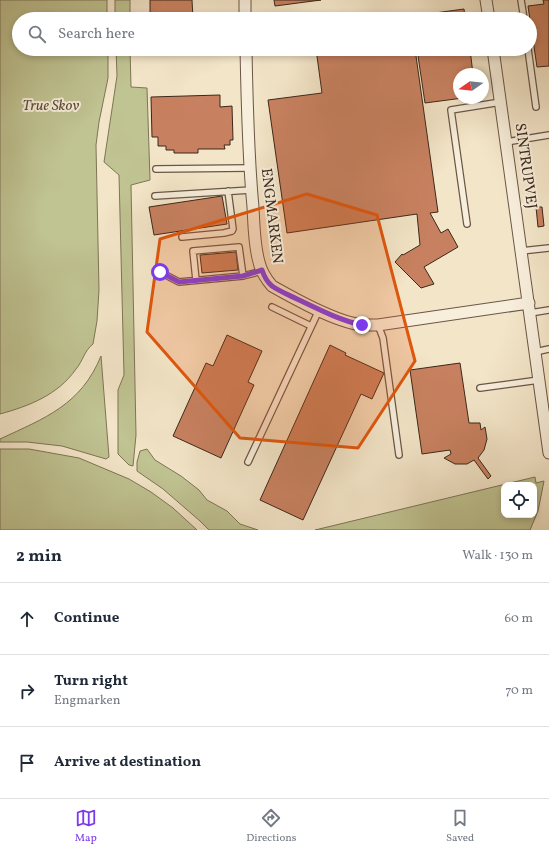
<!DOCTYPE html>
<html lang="en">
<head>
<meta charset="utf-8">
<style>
	body { margin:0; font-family:Vollkorn,serif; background:#f6f6f7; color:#1f2937 }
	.controls { position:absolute; right:12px; bottom:12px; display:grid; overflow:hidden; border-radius:8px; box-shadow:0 2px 6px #0003 }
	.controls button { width:36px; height:36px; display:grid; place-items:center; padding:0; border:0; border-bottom:1px solid #e0e1e3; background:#fff; color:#1f2937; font:20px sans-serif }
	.compass { position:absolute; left:453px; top:68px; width:36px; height:36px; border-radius:50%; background:#fff; box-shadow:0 2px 6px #0003; rotate:256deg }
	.stop { position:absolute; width:12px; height:12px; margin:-9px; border:3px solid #7c3aed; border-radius:50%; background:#fff }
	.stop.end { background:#7c3aed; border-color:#fff; box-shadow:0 1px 4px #0008 }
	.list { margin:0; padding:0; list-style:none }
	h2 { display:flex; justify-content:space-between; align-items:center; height:52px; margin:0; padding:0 16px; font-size:17px }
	h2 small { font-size:13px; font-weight:400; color:#747a83 }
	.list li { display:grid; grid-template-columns:26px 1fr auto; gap:12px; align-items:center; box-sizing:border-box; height:72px; padding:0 16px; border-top:1px solid #e0e1e3 }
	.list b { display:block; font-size:15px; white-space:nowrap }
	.list p { margin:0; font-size:13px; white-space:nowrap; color:#747a83 }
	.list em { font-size:13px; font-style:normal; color:#747a83 }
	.icon { flex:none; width:22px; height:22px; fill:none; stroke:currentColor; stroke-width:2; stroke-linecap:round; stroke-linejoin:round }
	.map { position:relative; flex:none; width:549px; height:530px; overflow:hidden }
	.search { position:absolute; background:#fff; box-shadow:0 2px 6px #0003; left:12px; right:12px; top:12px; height:44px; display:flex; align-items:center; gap:10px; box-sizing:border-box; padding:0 14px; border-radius:22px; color:#747a83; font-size:15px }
	.sheet { height:268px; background:#fff }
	nav { display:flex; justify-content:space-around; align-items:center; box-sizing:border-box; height:56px; border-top:1px solid #e0e1e3; background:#fff; font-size:11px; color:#747a83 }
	nav a { display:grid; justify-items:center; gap:2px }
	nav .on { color:#7c3aed }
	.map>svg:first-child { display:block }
	.green { fill:#c0c392; stroke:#7e7556; fill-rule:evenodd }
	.building { fill:#c88160; stroke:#3c271a }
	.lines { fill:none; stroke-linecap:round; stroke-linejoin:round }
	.lane-casing { stroke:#6a5646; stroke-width:8 }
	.street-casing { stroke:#6a5646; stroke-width:13 }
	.lane { stroke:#f7eedb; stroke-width:5.5 }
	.street { stroke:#f7eedb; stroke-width:11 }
	.route { stroke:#7c3aed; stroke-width:5 }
	.marked { fill:#df560d; fill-opacity:0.2; stroke:#df560d; stroke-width:3; stroke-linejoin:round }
	.labels { text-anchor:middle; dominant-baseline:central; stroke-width:4; stroke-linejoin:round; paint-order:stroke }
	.park-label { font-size:15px; font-style:italic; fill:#5d4e38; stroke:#f7eedb }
	.street-label { font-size:15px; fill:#3c271a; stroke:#f7eedb }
</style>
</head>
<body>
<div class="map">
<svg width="549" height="530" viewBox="0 0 549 530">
	<rect width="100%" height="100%" fill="#f3e5c8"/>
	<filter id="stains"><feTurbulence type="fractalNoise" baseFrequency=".005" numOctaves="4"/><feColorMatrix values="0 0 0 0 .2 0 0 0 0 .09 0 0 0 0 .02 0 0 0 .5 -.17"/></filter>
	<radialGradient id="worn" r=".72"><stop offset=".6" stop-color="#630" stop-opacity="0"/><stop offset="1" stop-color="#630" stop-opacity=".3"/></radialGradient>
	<!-- green -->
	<path class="green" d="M0 0H107V19H19V49H108V78L99 122 96 145 99 290 97 321 93 344C84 351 83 361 76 369 58 395 29 406 0 414Z
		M115 0H130V19H115Z
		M116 49H130L131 87 147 88 150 180 131 185 136 435 133 466 129 465 118 454V390L124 375 119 175 104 162 117 76Z
		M101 356 109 457 106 459 62 446 27 442H0V439C45 418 81 405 101 356Z
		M0 449H29L79 458 129 479 151 492 173 508 197 530H0Z
		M147 449 155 460 181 476 199 490 207 500 227 511 240 524 258 530H209L200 521 163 489 137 471V462L140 451Z
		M535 477 536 483 544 481 538 511 530 530H315ZM504 485H534V515H504Z"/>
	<!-- building -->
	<path class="building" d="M150 0H192L193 19H150Z
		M274 0H321L275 6Z
		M543 0H549V66L537 67 528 6 544 4Z
		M464 9 465 19H413V16Z
		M410 15V19H383Z
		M316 49H415L438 212 430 213 441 233 448 229 458 247 424 267 434 284 421 288 395 262 402 254 403 255 420 245 417 214 287 233 268 100 322 93Z
		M417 49H470L473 74H459V98H463L425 103Z
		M220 95V107L232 106 233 140H230V145H224L225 149H198V153H174V150H166V146H158V137H152L151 97Z
		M222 196 227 224 154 235 149 207Z
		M536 207H542L544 226 538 227Z
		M236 252 238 270 202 273 200 255Z
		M227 335 262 351 248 382 254 385 221 458 173 436 206 363 213 366Z
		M330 345 346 353 345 355 384 373 372 399 361 394 303 520 260 500Z
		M460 363 469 423H480L481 430 485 427 487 439 484 450 478 458 491 476 488 479 474 460 467 464H455L444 458 451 454 450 450 422 454 410 370Z"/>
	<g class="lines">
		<!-- lane casing -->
		<g class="lane-casing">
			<path id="lane" d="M521 0 524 19
				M528 49 536 107
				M506 142 549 135
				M156 169 249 168
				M155 196 251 190
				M467 224 451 110 501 102
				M182 237 224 233 232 231 233 229 228 191
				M521 251 549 248
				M160 272 179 282 243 276 262 271
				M196 280 193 251 239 247 243 276
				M272 307 311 326
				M530 313 549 310
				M378 325 383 338 399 455
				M535 352 549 349
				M480 388 539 380
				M248 462 319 310"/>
		</g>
		<!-- street casing -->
		<g class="street-casing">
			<path id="street" d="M245 0V19
				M486 0 489 19
				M246 49C247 102 248 155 253 207 254 225 254 245 259 262 261 271 266 279 272 286 295 299 336 322 362 325 367 325 373 325 378 325L529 303
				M493 49 549 453"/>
		</g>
		<!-- lane -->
		<use href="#lane" class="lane"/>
		<!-- street -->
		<use href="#street" class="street"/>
	</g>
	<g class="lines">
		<!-- route -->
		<path class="route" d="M160 272 179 282 243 276 262 270C264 276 267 282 272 286 279 291 289 295 297 299 318 309 339 320 362 325"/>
	</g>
	<!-- marked area -->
	<path class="marked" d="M307 194 377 215 415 361 358 448 240 438 147 332 160 239Z"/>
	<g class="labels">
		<!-- park labels -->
		<g class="park-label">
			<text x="51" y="106">True Skov</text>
		</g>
		<!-- street labels -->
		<g class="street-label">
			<text transform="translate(525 166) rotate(82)">SINTRUPVEJ</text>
			<text transform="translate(271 216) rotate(83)">ENGMARKEN</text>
		</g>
	</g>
	<rect width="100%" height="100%" filter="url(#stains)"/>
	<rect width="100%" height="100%" fill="url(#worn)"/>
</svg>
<div class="controls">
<button><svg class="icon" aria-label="locate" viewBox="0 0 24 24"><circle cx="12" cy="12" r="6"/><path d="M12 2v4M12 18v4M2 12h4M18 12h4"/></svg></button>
</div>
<svg class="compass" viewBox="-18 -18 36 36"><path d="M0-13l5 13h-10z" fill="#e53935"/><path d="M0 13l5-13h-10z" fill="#747a83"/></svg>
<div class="stop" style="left:160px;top:272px"></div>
<div class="stop end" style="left:362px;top:325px"></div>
<div class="search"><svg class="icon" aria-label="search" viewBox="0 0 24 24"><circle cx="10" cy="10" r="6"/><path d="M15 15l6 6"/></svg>Search here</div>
</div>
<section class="sheet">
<h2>2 min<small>Walk · 130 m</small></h2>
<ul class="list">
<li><svg class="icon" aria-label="ahead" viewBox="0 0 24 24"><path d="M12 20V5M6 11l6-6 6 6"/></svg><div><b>Continue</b></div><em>60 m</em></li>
<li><svg class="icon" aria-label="right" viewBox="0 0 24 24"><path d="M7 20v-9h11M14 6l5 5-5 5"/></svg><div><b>Turn right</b><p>Engmarken</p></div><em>70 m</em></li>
<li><svg class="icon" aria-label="arrive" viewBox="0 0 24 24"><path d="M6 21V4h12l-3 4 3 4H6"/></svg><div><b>Arrive at destination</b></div></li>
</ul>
</section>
<nav>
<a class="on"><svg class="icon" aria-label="map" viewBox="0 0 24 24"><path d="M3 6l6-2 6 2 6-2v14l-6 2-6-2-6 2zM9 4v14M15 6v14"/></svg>Map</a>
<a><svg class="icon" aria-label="directions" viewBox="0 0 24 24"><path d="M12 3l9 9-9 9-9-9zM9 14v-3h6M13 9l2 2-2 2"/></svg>Directions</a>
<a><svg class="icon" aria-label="saved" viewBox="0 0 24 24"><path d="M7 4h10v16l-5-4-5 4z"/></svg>Saved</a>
</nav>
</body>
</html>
